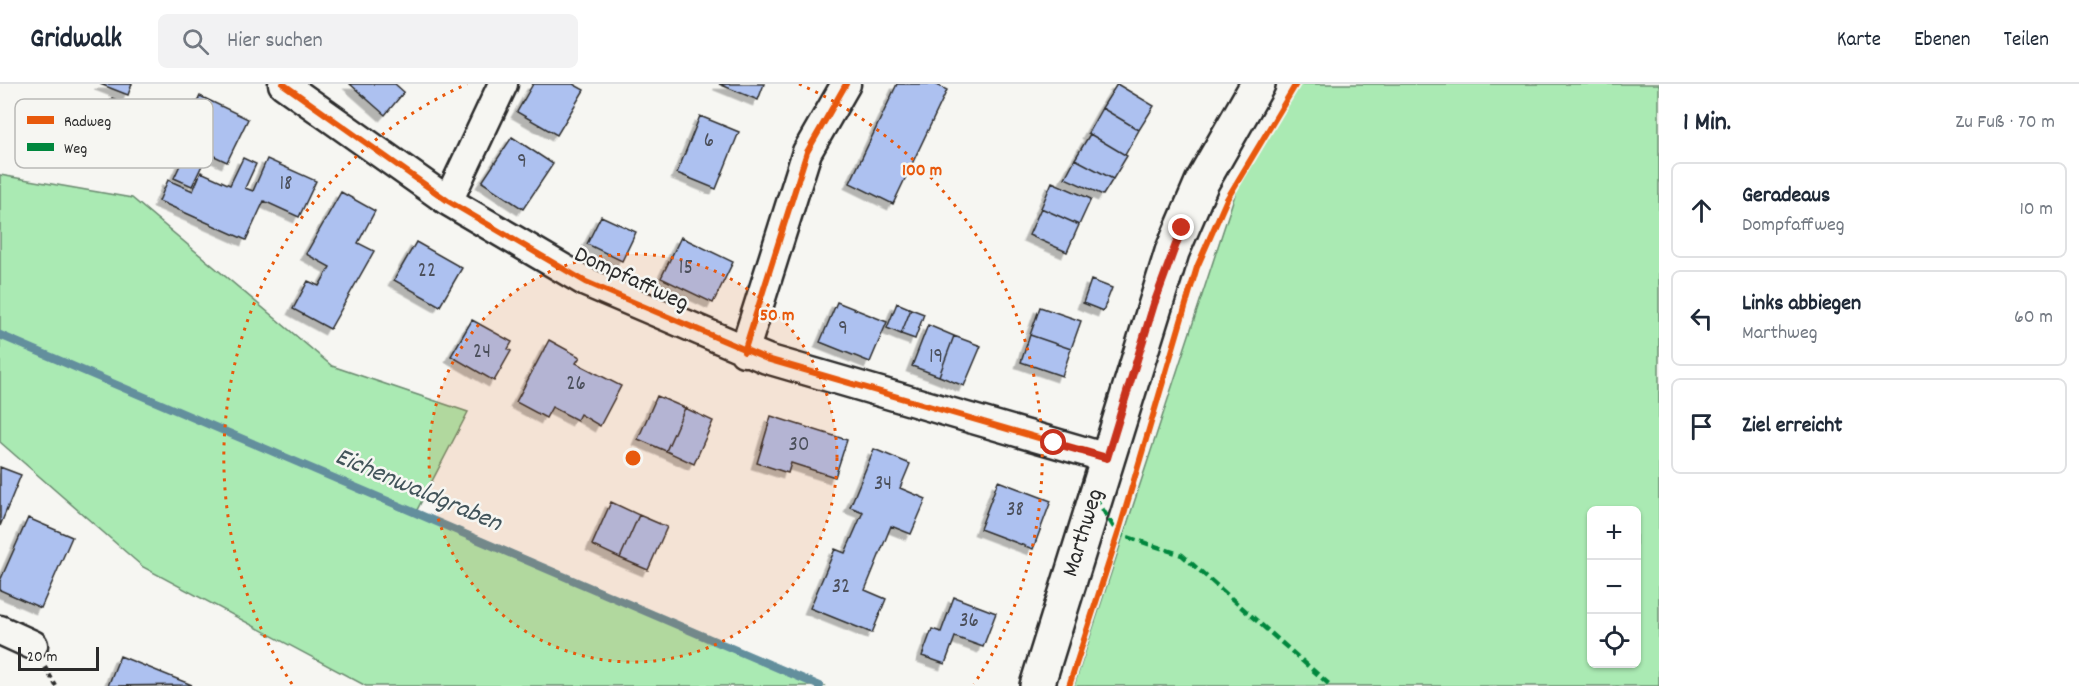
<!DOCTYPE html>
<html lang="de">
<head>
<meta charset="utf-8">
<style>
	body { margin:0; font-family:Dekko,sans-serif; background:#f2f2f3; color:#1f2937 }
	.controls { position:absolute; right:18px; bottom:18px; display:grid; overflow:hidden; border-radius:9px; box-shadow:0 2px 4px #0004 }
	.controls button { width:54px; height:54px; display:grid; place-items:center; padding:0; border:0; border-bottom:2px solid #e0e1e3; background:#fff; color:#1f2937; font:30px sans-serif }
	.scale { position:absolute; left:18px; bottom:15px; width:81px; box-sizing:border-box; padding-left:6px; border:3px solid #2b2b2b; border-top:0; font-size:16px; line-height:21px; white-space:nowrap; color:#2b2b2b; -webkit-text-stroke:4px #f6f6f2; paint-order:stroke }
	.stop { position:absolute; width:18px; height:18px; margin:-14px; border:4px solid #c8321e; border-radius:50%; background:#fff }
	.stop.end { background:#c8321e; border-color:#fff; box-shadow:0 2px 6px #0008 }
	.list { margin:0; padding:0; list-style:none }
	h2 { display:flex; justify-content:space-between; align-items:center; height:78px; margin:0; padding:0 24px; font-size:26px }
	h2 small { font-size:20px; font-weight:400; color:#747a83 }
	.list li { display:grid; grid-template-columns:39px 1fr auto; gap:18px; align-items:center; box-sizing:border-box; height:96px; margin:0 12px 12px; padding:0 12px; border:2px solid #e0e1e3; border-radius:9px }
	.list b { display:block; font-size:22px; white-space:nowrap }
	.list p { margin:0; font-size:20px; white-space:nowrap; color:#747a83 }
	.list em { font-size:20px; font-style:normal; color:#747a83 }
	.icon { flex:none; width:33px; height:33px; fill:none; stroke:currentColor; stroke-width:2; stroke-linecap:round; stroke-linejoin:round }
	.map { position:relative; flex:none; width:1659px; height:602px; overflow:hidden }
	header { display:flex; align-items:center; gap:36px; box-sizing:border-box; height:84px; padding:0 30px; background:#fff; border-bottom:2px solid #e0e1e3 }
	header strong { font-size:28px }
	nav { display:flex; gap:33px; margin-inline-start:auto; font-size:21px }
	.search { width:420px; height:54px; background:#f2f2f3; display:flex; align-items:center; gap:15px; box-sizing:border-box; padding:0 21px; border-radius:9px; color:#747a83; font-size:22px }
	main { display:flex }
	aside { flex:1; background:#fff }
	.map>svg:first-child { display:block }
	.green { fill:#aaeab3; stroke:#6a8a6f; stroke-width:1.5; fill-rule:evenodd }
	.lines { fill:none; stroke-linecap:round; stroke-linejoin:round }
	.stream { stroke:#638f9d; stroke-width:8 }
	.building { fill:#adc1f0; stroke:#2b2b2b; stroke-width:1.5; filter:url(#shadow) }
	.minor-casing { stroke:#2b2b2b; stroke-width:33 }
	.secondary-casing { stroke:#2b2b2b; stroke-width:38 }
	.path { stroke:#2b2b2b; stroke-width:4; stroke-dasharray:4.5 4.5; stroke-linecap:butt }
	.minor { stroke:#f6f6f2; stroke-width:28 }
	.secondary { stroke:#f6f6f2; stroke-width:33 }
	.quiet { stroke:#00873e; stroke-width:4.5; stroke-dasharray:9 4.5; stroke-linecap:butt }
	.cycleway-casing { stroke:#f6f6f2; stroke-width:10 }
	.cycleway { stroke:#e8590c; stroke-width:6 }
	.route { stroke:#c8321e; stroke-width:8 }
	.ring { fill:none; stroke:#e8590c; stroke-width:3; stroke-dasharray:3 6 }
	.labels { text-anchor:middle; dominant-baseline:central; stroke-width:5; stroke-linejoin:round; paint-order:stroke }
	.number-label { font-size:21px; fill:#4c505c }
	.street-label { font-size:24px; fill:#2b2b2b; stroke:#f6f6f2 }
	.water-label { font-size:26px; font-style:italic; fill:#42545a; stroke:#f6f6f2 }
	.key { fill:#f6f6f2; stroke:#b9b9b6; stroke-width:1.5 }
	.key-label { font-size:16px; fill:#2b2b2b }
	.centre { fill:#e8590c; stroke:#f6f6f2; stroke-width:3 }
	.ring-label { font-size:18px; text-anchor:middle; font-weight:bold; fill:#e8590c; stroke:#f6f6f2; stroke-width:5; stroke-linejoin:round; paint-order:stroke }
</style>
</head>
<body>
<header>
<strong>Gridwalk</strong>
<div class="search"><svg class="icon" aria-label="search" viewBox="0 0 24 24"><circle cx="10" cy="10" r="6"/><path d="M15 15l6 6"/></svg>Hier suchen</div>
<nav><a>Karte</a><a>Ebenen</a><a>Teilen</a></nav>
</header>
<main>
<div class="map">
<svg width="1659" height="602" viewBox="0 0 1659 602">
	<defs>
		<filter id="shadow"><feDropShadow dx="-5.5" dy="5.5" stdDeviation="0" flood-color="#0004"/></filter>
	</defs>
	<rect width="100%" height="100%" fill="#f6f6f2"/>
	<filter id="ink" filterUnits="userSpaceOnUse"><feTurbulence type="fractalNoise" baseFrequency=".0167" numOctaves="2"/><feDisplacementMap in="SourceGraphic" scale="12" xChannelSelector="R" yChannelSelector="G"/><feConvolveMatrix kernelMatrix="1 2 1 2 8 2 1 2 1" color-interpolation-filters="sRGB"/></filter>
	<g filter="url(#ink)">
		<!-- green -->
		<path class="green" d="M1298 0H1659V602H1074L1246 77ZM1592 426H1636V580H1592Z
			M0 91 132 114 332 282 468 328 416 428 825 602H366L143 483 0 358Z"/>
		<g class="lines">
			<!-- stream -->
			<path class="stream" d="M0 251 820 602"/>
		</g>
		<!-- building -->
		<path class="building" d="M100 0H132L128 11Z
			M350 0H395L404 8 385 31Z
			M533 0H573L584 6 557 51 517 28Z
			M719 0H764L758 16Z
			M897 0H935L947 6 893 120 850 99Z
			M1117 0 1154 22 1139 46 1102 24Z
			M200 12 248 35 227 78 208 69 192 102 174 94 188 64 177 59Z
			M112 14 134 23 123 50 101 41Z
			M1102 24 1139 46 1125 71 1088 49Z
			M700 32 739 48 716 105 677 89Z
			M1090 50 1127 72 1113 95 1075 75Z
			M512 53 553 80 523 125 482 98Z
			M243 74 256 80 245 104 253 107 267 75 316 97 299 133 264 117 246 156 159 117 168 96 193 107 201 88 230 101Z
			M1075 75 1113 95 1103 111 1065 94Z
			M1052 98 1091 115 1079 141 1041 124Z
			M341 108 375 127 358 159 374 167 330 245 293 225 308 197 319 202 330 183 306 170Z
			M1041 124 1079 141 1067 168 1029 151Z
			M601 132 636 148 622 177 587 160Z
			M681 153 733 178 713 219 661 194Z
			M416 158 462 184 440 222 394 196Z
			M1091 196 1112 204 1103 227 1083 219Z
			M837 218 887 238 870 278 820 258Z
			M897 219 911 225 901 250 887 244Z
			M1040 223 1081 237 1071 265 1030 251Z
			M911 225 924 230 915 255 901 250Z
			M472 236 512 258 508 265 511 267 494 297 451 272Z
			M928 241 954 252 939 292 912 282Z
			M1030 251 1071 265 1062 292 1021 278Z
			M954 252 981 262 964 302 939 292Z
			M549 256 580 273 576 279 621 302 600 342 580 330 577 336 552 323 546 334 516 318Z
			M657 312 685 324 666 367 638 355Z
			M685 324 713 337 694 380 666 367Z
			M771 332 847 356 835 393 791 379 788 389 757 379Z
			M874 365 910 380 900 404 926 415 911 450 891 442 865 506 886 515 872 549 810 524 835 465 845 469 863 428 850 423Z
			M0 383 21 391 0 442Z
			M998 397 1051 417 1033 465 980 445Z
			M611 418 639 431 620 474 592 461Z
			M639 431 667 443 648 486 620 474Z
			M28 434 72 453 41 524 0 506V497Z
			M954 513 996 529 983 563 955 553 945 580 922 572 932 545 941 548Z
			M120 572 192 601 108 602Z"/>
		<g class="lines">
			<!-- minor casing -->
			<g class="minor-casing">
				<path id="minor" d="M283 0 448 117 586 198 767 275 1107 374
					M448 117 503 0
					M744 268 807 68 846 0
					M0 546 33 561"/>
			</g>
			<!-- secondary casing -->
			<g class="secondary-casing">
				<path id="secondary" d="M1037 602 1172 168 1202 98 1258 0"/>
			</g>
			<!-- path -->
			<path class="path" d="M45 583 56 602"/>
			<!-- minor -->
			<use href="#minor" class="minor"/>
			<!-- secondary -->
			<use href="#secondary" class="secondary"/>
			<!-- quiet -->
			<path class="quiet" d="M1095 413 1118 450 1182 471 1331 602"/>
			<!-- cycleway casing -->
			<g class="cycleway-casing">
				<path id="cycleway" d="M283 0 448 117 586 198 767 275 1107 374
					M744 268 807 68 846 0
					M1069 602 1118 450 1197 183 1227 115 1296 0"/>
			</g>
			<!-- cycleway -->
			<use href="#cycleway" class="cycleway"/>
		</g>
	</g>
	<g class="lines" filter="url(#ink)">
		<!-- route -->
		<path class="route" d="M1054 359 1107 374 1154 220 1182 144"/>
	</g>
	<!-- distance rings -->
	<circle cx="633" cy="374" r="204" fill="#e8590c" fill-opacity=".12"/>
	<g class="ring">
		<circle cx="633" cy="374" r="204"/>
		<path d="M292 600A409 409 0 0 1 467 0M799 0A409 409 0 0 1 974 600"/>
	</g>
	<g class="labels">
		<!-- number labels -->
		<g class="number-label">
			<text x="709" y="58">6</text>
			<text x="522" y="79">9</text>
			<text x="286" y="101">18</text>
			<text x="686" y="185">15</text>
			<text x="427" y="188">22</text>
			<text x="843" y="246">9</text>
			<text x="482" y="269">24</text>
			<text x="936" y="274">19</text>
			<text x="576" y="301">26</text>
			<text x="799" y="362">30</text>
			<text x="883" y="401">34</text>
			<text x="1015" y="427">38</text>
			<text x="841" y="504">32</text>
			<text x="969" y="538">36</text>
		</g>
		<!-- street labels -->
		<g class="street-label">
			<text transform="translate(631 196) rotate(25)">Dompfaffweg</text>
			<text transform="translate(1084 449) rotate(-73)">Marthweg</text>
		</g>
		<!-- water labels -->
		<g class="water-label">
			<text transform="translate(418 407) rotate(23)">Eichenwaldgraben</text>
		</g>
	</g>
	<!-- legend -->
	<rect x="15" y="15" width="198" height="69" rx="9" class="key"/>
	<rect x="27" y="32" width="27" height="8" fill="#e8590c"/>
	<rect x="27" y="59" width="27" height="8" fill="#00873e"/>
	<g class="key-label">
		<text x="64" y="42">Radweg</text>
		<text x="64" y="69">Weg</text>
	</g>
	<circle cx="633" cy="374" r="9" class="centre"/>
	<g class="ring-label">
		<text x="922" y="91">100 m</text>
		<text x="777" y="236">50 m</text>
	</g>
</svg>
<div class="controls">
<button>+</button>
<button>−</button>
<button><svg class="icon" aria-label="locate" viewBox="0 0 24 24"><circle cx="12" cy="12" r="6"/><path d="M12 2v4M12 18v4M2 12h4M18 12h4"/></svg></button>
</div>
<div class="scale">20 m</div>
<div class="stop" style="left:1054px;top:359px"></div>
<div class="stop end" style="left:1182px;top:144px"></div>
</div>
<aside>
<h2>1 Min.<small>Zu Fuß · 70 m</small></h2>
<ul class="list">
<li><svg class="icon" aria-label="ahead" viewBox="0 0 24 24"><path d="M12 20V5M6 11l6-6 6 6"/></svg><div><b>Geradeaus</b><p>Dompfaffweg</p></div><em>10 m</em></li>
<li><svg class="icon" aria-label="left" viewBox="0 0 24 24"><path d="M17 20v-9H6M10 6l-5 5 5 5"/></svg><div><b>Links abbiegen</b><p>Marthweg</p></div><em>60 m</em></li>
<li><svg class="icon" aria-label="arrive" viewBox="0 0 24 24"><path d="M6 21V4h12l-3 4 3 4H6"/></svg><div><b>Ziel erreicht</b></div></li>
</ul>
</aside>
</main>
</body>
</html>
